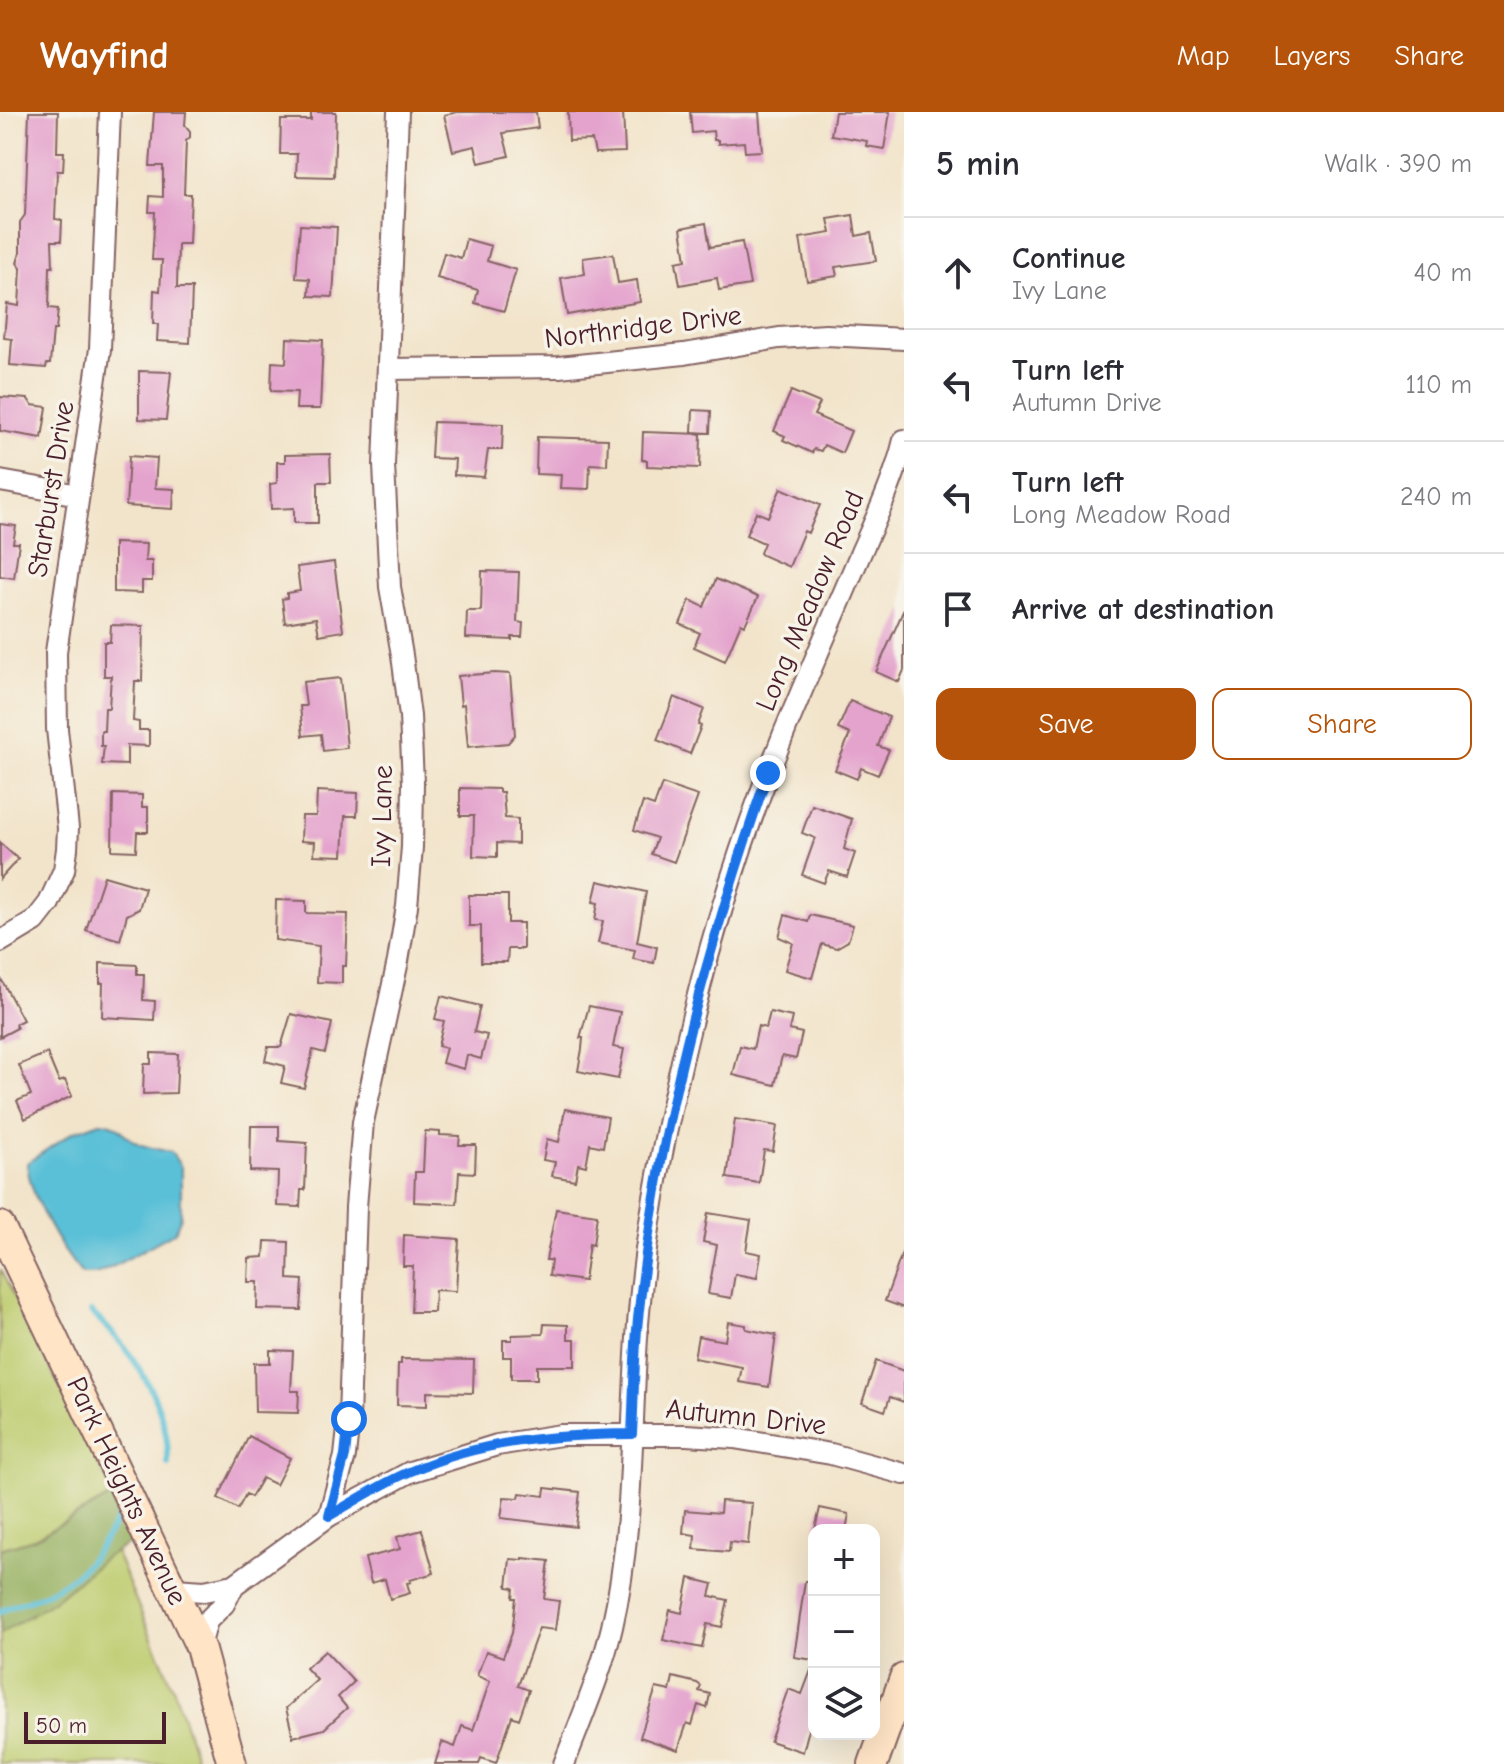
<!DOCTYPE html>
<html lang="en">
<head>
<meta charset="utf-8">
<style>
	body { margin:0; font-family:"Comic Neue",sans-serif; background:#f2f2f3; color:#2b2b33 }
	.controls { position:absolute; right:24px; bottom:24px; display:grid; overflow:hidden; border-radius:16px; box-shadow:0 8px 32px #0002 }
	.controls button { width:72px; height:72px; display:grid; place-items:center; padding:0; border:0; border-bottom:2px solid #e1e1e2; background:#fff; color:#2b2b33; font:40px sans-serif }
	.scale { position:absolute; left:24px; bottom:20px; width:142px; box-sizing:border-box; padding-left:8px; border:4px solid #4a1f2b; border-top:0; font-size:22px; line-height:28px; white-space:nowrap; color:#4a1f2b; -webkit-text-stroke:6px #f7f3e8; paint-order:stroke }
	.stop { position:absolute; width:24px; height:24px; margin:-18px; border:6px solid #1a73e8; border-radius:50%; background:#fff }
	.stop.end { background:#1a73e8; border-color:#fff; box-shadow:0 2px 8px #0008 }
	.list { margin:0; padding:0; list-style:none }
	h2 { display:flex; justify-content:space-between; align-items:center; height:104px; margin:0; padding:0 32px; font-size:34px }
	h2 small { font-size:26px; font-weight:400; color:#7c7c81 }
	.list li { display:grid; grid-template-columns:52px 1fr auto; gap:24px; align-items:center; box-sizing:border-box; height:112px; padding:0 32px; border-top:2px solid #e1e1e2 }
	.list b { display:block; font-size:30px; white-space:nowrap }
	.list p { margin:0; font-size:26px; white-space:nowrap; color:#7c7c81 }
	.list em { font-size:26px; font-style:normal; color:#7c7c81 }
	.actions { display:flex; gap:16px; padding:24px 32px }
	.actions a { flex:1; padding:18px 0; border:2px solid #b45309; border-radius:16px; text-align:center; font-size:28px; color:#b45309 }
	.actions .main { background:#b45309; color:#fff }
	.icon { flex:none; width:44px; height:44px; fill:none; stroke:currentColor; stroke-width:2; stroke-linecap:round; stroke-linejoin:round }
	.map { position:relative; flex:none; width:904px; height:1652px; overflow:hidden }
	header { display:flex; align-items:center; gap:48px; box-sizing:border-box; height:112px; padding:0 40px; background:#b45309; color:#fff }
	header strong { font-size:38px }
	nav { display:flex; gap:44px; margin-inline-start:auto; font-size:28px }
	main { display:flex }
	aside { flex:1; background:#fff }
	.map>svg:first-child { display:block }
	.green { fill:#bdcc6e; stroke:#84764c; stroke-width:2 }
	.forest { fill:#96b061; stroke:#706846; stroke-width:2 }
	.water { fill:#5ac0d7; stroke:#527081; stroke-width:2 }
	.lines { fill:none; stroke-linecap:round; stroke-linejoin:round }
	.stream { stroke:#5ac0d7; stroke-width:6 }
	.building { fill:#e4a3cd }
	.street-casing { stroke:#856463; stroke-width:24 }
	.secondary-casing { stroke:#856463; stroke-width:32 }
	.street { stroke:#fff; stroke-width:20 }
	.secondary { stroke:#ffe4c6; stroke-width:28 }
	.route { stroke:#1a73e8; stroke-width:10 }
	.labels { text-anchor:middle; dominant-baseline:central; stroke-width:7; stroke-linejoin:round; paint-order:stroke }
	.street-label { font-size:28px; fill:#4a1f2b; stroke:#f7f3e8 }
</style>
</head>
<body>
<header>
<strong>Wayfind</strong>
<nav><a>Map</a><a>Layers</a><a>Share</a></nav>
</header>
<main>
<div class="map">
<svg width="904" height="1652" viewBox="0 0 904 1652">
	<rect width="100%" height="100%" fill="#f7f3e8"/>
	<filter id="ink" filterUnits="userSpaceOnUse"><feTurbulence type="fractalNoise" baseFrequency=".0125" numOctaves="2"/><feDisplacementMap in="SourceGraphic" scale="16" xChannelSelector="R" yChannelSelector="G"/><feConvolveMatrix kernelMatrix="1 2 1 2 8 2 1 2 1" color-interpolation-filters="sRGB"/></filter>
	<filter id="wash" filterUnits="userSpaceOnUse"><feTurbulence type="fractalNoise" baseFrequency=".006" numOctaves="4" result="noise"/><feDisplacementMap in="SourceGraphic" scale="32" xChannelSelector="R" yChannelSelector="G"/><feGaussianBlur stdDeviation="1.8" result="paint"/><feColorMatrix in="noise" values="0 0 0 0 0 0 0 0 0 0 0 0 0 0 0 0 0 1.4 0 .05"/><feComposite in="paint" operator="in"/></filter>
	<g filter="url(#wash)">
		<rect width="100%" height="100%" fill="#f2e4ca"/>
		<!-- green -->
		<path class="green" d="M0 1157 114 1383 34 1427 0 1437Z
			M104 1413 176 1583 198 1652H0V1473Z"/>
		<!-- forest -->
		<path class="forest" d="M114 1383 136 1428 106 1445 59 1485 0 1522V1437L34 1427Z"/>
		<!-- water -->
		<path class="water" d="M100 1010C124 1011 121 1025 139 1032 149 1036 161 1038 171 1040L181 1055V1104L175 1120 114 1154 96 1162H82C59 1135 30 1086 27 1051L73 1020Z"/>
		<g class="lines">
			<!-- stream -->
			<path class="stream" d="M91 1200C133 1237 170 1294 168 1352
				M0 1500C10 1493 23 1491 35 1486 80 1468 94 1446 118 1406"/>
		</g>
		<g id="blocks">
			<!-- building -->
			<path class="building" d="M29 0H58L57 40H64L63 59H57L55 107 62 108 61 129H52L53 155H50L49 196 58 197 56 218H53L50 252H47L46 256 10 253 12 227 4 226 7 192 19 194 21 156 17 151 20 141V110L25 103Z
				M154 0H186L185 13 190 19V25L186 29 184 82H191L189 132H178L177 176H192L190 231 157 229 158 212H153L154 178 160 179 162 148H152L155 100H149L150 84 163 85V54H150Z
				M311 0H336L334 65 296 64 297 42H280L281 8H311Z
				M458 0H536L538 16 503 21 509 44 479 51 475 34 453 39 444 3Z
				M568 0H623L625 40 595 41 592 28 569 29Z
				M690 0H759L762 39 745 40 744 30 718 32V28H714L713 19 692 21Z
				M835 0H890L884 37 866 34 867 29 831 23Z
				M853 103 856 124 871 121 876 149 835 155 837 164 807 169 800 126 831 121 828 107Z
				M706 111 710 135 742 130 750 173 719 178 717 166 680 173 676 150 686 148 681 116Z
				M300 113 337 115 333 185 309 184 310 167 296 166Z
				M466 127 491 134 487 149 516 158 504 199 475 191 478 178 437 166 444 141 461 146Z
				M613 142 618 171 637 168 640 190 567 203 561 166 585 162 583 146Z
				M287 226 323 228 320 297H296L297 280 271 279 272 250 286 251Z
				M139 259 171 260 166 308 139 307Z
				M791 279 820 291 814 303 851 319 842 341 824 333 821 339 814 337 812 341 783 328 785 324 774 319Z
				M0 285 28 287 32 293 47 295 42 326 0 319Z
				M693 298 711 299 710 321 692 320Z
				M433 310 503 312 502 338H488L484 365 454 363 455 347 431 346Z
				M643 320 701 322 700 356 647 354V348H642Z
				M537 325 608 327 607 353 590 352 589 377 560 376 561 363 536 362Z
				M330 342 331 370H318V411H294V396L271 397 270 372 277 371V350H285V343Z
				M129 344 157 346 155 376 174 377 173 397 126 394Z
				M781 376 820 393 808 421 804 419 789 455 762 443 760 441 764 431 746 423 756 400 768 405Z
				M0 412 16 414 13 431H19L14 466 0 464Z
				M114 431 146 432 145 449H152V469H142V481L114 480Z
				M334 450 343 519 319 523 316 506 285 511 282 487 287 486V481L300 479 297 455Z
				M482 459 519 460 517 510 523 511 522 525H512V528L466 526 467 499H481Z
				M716 467 758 485 745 513 741 511 725 549 694 535 700 521 680 512 690 488 704 495Z
				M904 497V558L899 570 876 560Z
				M111 513 143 514 142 569H135L133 609 139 610V618H149V634L127 633V653L102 652 104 634H101V619H104L105 596H109L111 564H104V530H110Z
				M495 561 510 562 515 623 508 631 468 635 464 592 461 593 458 564Z
				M340 566 347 636 323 639 321 622 303 624 300 594H306L303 570Z
				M674 585 704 597 698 613 701 614 690 642 657 628Z
				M850 589 889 605 878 634 889 638 878 663 861 656 857 667 835 658 850 622 838 617Z
				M662 672 698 684 674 750 651 742 657 726 634 718 643 690 654 694Z
				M460 676 499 677V680H503L505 706 518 707V732L497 731V745L473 744 474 704H460Z
				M317 679 358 681 357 704H345L343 744 314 743 315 730 301 729 302 704H316Z
				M113 682 142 683V695H148V720H137L136 739 112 738Z
				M812 693 852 707 844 737 855 741 847 765 829 759 824 771 802 763 815 726 802 721Z
				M0 731 18 747 0 767Z
				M104 764 145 776 139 797 127 803 120 828 86 818Z
				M598 769 646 780 637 830 657 835 654 851 633 847 635 838 598 831 603 809 595 808 598 791 593 790Z
				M469 783H508V811H523V837H508L507 850H481V814H469Z
				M276 788 306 789V801L348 802 346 854H342V871L317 870 319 834 275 828Z
				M785 803 808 810 810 803 853 813 848 829 836 836 822 832 812 866 785 858 793 831 779 825Z
				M100 851 137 853V862H144L143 888 155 889 154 908 102 905 103 871H100Z
				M0 865 23 908 15 912 17 916 0 925Z
				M441 884 480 894 474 920 487 923 481 947 467 943 464 957 442 951 446 936 438 934 444 909 435 907Z
				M589 894 620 900 613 935 624 937 618 967 578 959 582 937 583 926H580Z
				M770 900 792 905 789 918 802 921 796 947 782 944 775 973 733 963 740 934 753 937 758 914 766 916Z
				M291 902 332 911 325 941 313 938 304 976 281 971 285 954 265 949 268 935H281Z
				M47 941 59 970 65 968 72 984 25 1007 17 989 31 983 19 953Z
				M151 941 178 942 176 981 143 982 144 952H151Z
				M565 997 608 1005 603 1035 590 1032 586 1054 578 1052 575 1068 552 1064 555 1050 543 1048 547 1027 559 1030Z
				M735 1007 777 1014 773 1039 764 1038 759 1071 727 1066Z
				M251 1014H279V1029L307 1031 305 1078H301L300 1095 277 1094 278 1060 250 1059Z
				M425 1019 440 1020V1023L460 1024 459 1033H476L475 1061 459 1060 457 1092 414 1090 415 1060H423Z
				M556 1097 597 1103 593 1133 589 1132 584 1169 549 1164 551 1148H546Z
				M708 1101 751 1108 746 1139 761 1142 757 1166 735 1162 731 1186 708 1182 717 1133 703 1130Z
				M404 1123 459 1127 456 1179 435 1178 434 1200H411L413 1154H403Z
				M265 1129 289 1130 288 1167 303 1168 301 1198 257 1197 258 1170H248L249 1146 264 1145Z
				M902 1141 904 1142V1196L885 1189Z
				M728 1210 746 1213V1217L776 1223 769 1275 739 1270 742 1255 694 1246 698 1224 725 1229Z
				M544 1212 568 1213V1227H575V1254H537V1267H511V1245H503V1228H512V1223L543 1222Z
				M270 1238 293 1239 291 1279H299L298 1301 255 1300 254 1251H270Z
				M401 1247 474 1248 473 1281 427 1280V1294L397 1293 398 1252H401Z
				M876 1249 904 1259V1290L890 1285 885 1299 862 1291Z
				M249 1324 290 1346 276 1373 262 1366 251 1385 246 1382 238 1397 218 1386Z
				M545 1376 580 1380 576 1415 501 1406 504 1385 519 1386 520 1381 544 1384Z
				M721 1389 752 1391 748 1432 730 1430 729 1440 694 1437 695 1423 683 1421 685 1398 720 1401Z
				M820 1396 849 1402 846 1418H815Z
				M422 1418 434 1461 410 1468 411 1470 407 1471 410 1481 390 1487 385 1467 371 1471 365 1446 400 1437 397 1425Z
				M523 1446 549 1449 544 1487 559 1489 555 1518 539 1516 518 1574 529 1578 519 1607 512 1604 496 1651 481 1646 479 1652H435L442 1630 455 1635 462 1614 473 1618 490 1569 477 1564 486 1539 503 1545 512 1521 516 1486H513L514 1476 507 1475 510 1447 523 1448Z
				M689 1466 713 1472 710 1484 728 1488 722 1515 707 1512 702 1536 663 1528 670 1498 682 1501Z
				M805 1469H814V1548L794 1545Z
				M325 1539 354 1570 338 1585 347 1596 324 1617 293 1625 286 1596 317 1568 306 1556Z
				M813 1553 814 1598 803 1640 770 1629 788 1577 802 1582Z
				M673 1565 697 1571 701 1574 699 1579 710 1582 707 1596 698 1593 692 1613 687 1611 678 1638 640 1625 656 1576 670 1579Z"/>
		</g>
	</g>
	<g filter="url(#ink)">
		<use href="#blocks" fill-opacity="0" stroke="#856463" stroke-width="2"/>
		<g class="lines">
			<!-- street casing -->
			<g class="street-casing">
				<path id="street" d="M388 257 559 255 684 242 779 226 826 223 904 227
					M0 369 79 383
					M0 830 35 809 49 791 64 758 67 737 68 716 57 617 56 540 100 237 110 0
					M329 1404 345 1344 349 1307 356 1095 363 1010 398 849 407 794 412 735 413 671 410 604 402 543 390 475 384 353 398 0
					M174 1477 204 1479 234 1473
					M200 1535 207 1509 224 1492 234 1473 329 1404 410 1360 497 1333 561 1323H686L734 1326 831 1342 904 1362
					M564 1652C581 1607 601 1562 612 1515 635 1415 630 1313 638 1212 646 1106 669 1001 694 899 721 787 759 677 805 571 824 527 843 482 862 438 878 402 895 366 904 328"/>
			</g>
			<!-- secondary casing -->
			<g class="secondary-casing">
				<path id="secondary" d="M0 1114 200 1535 232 1652
					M873 1652 904 1566"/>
			</g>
			<!-- street -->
			<use href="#street" class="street"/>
			<!-- secondary -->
			<use href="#secondary" class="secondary"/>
		</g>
	</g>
	<g class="lines" filter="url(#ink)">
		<!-- route -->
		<path class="route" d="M349 1307 345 1344 329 1404C355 1389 381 1372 409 1360 482 1328 554 1323 632 1322 634 1284 634 1245 638 1207 658 1017 705 841 768 661"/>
	</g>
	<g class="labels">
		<!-- street labels -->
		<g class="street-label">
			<text transform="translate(643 215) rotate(-7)">Northridge Drive</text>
			<text transform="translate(51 377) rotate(-81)">Starburst Drive</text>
			<text transform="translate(810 489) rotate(-67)">Long Meadow Road</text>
			<text transform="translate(382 704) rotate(-89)">Ivy Lane</text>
			<text transform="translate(746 1305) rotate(6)">Autumn Drive</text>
			<text transform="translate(127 1379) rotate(65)">Park Heights Avenue</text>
		</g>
	</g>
</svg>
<div class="controls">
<button>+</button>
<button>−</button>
<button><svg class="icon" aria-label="layers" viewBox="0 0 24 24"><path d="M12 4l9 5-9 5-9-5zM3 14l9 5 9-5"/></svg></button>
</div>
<div class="scale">50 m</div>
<div class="stop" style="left:349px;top:1307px"></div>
<div class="stop end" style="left:768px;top:661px"></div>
</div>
<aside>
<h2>5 min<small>Walk · 390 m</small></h2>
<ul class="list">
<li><svg class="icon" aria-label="ahead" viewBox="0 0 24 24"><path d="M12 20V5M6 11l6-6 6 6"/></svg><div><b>Continue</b><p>Ivy Lane</p></div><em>40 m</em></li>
<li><svg class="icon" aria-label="left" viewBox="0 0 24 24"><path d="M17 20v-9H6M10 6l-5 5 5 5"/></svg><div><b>Turn left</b><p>Autumn Drive</p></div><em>110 m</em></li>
<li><svg class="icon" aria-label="left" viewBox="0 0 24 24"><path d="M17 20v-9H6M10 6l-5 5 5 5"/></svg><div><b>Turn left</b><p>Long Meadow Road</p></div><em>240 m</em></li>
<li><svg class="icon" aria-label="arrive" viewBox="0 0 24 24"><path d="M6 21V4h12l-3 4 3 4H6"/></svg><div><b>Arrive at destination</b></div></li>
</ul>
<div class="actions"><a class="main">Save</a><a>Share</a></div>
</aside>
</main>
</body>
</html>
